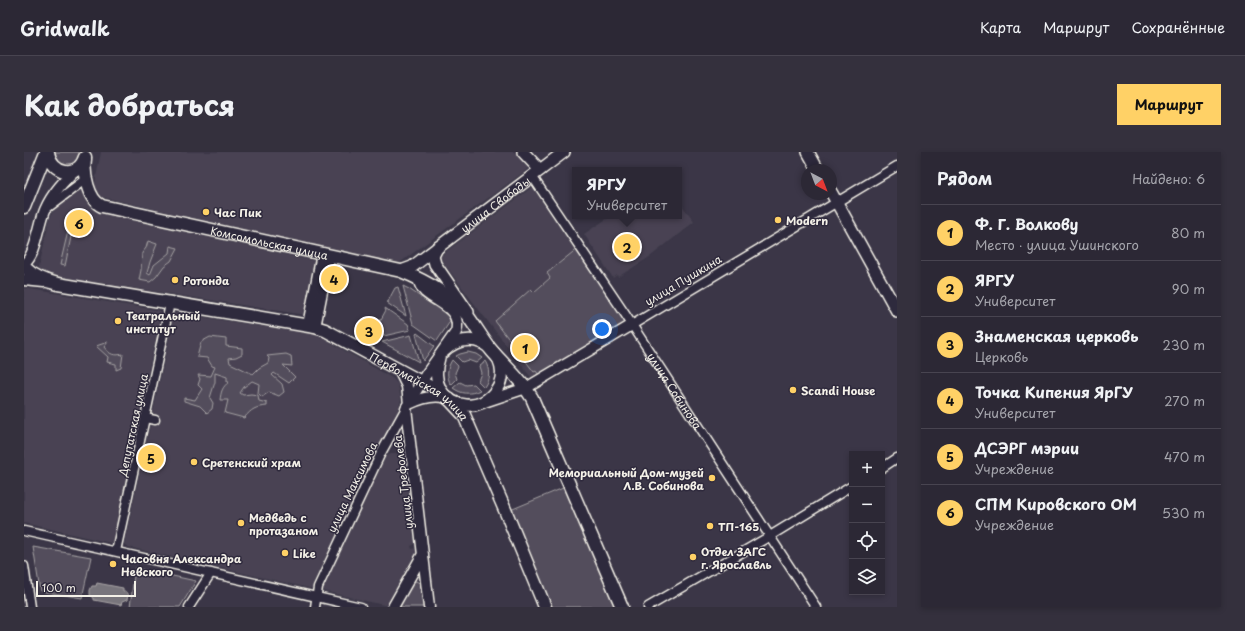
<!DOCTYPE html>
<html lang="ru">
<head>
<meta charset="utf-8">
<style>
	body { margin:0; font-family:"Playpen Sans",sans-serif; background:#34303d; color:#f1f3f6 }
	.controls { position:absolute; right:12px; bottom:12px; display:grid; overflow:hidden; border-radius:0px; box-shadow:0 2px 6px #0003 }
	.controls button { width:36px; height:36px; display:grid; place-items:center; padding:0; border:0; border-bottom:1px solid #484450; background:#2c2835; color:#f1f3f6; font:20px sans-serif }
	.compass { position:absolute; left:777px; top:12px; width:36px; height:36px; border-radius:50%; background:#2c2835; box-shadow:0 2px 6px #0003; rotate:138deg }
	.scale { position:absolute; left:12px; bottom:10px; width:100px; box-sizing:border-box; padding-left:4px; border:2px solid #f4f1e8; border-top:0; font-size:11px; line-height:14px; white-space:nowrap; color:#f4f1e8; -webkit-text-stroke:3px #2f2a3d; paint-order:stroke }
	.you { position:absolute; left:578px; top:177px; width:14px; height:14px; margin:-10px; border:3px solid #fff; border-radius:50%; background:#1a73e8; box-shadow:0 0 0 6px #1a73e833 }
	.badge { display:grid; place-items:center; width:26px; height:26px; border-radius:50%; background:#ffd166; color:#111; font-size:13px; font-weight:700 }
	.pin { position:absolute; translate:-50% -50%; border:2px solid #fff; box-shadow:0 1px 4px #0006 }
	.popup { position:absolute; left:548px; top:15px; width:110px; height:52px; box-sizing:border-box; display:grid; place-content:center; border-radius:0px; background:#2c2835; filter:drop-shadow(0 1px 3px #0005); font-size:13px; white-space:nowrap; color:#a6a6ad }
	.popup b { font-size:15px; color:#f1f3f6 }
	.popup::after { content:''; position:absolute; left:50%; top:100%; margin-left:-8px; border:8px solid transparent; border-top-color:#2c2835 }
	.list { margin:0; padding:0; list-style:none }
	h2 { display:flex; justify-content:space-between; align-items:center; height:52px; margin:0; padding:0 16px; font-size:17px }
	h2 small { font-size:13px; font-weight:400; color:#a6a6ad }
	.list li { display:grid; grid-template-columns:26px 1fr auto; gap:12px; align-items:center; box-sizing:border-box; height:56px; padding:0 16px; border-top:1px solid #484450 }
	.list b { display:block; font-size:15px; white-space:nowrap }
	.list p { margin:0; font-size:13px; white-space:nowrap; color:#a6a6ad }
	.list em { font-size:13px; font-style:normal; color:#a6a6ad }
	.icon { flex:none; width:22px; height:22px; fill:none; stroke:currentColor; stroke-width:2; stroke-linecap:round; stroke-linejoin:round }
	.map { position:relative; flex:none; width:873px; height:455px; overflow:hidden; border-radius:0px }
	header { display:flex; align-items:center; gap:24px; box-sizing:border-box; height:56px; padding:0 20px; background:#2c2835; border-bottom:1px solid #484450 }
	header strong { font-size:19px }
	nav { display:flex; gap:22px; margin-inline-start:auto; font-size:14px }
	.intro { display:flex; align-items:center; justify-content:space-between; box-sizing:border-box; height:96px; padding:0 24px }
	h1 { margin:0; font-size:28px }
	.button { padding:10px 18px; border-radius:0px; background:#ffd166; color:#111; font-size:14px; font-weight:700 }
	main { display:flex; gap:24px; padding:0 24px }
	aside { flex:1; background:#2c2835; border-radius:0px; box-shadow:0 2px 6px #0003 }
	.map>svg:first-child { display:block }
	.built { fill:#484352; fill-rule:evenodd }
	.green { fill:#534e5c; stroke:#a4a0a2 }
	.water { fill:#78747b; stroke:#aaa6a7 }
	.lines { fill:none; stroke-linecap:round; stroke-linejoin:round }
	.minor-casing { stroke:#f4f1e8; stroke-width:11 }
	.tertiary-casing { stroke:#f4f1e8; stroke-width:13 }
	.secondary-casing { stroke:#f4f1e8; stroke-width:14 }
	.primary-casing { stroke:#f4f1e8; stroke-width:15 }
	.minor { stroke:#2f2a3d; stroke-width:8 }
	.tertiary { stroke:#2f2a3d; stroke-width:10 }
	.secondary { stroke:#2f2a3d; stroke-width:11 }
	.primary { stroke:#2f2a3d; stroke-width:12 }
	.poi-dot { fill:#ffd166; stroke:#2f2a3d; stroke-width:1.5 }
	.labels { text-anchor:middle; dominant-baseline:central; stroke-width:3; stroke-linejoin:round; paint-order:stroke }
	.street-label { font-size:11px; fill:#f4f1e8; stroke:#2f2a3d }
	.poi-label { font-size:11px; font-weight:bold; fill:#f4f1e8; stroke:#2f2a3d; text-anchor:start }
</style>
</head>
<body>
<header>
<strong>Gridwalk</strong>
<nav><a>Карта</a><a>Маршрут</a><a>Сохранённые</a></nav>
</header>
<div class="intro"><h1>Как добраться</h1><a class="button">Маршрут</a></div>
<main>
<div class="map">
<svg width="873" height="455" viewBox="0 0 873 455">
	<rect width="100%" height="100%" fill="#3b3647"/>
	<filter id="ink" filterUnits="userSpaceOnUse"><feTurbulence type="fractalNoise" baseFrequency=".025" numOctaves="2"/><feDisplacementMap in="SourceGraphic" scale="8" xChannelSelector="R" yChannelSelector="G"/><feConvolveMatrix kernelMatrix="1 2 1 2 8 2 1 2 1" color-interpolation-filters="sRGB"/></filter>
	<g filter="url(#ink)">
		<!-- built -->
		<path class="built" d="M77 0H492L502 9 504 14V16L500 20 374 112 171 67 78 45 73 40 71 33 72 25Z
			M507 36H510L514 40 597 165 510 226 506 224 455 158 418 109 416 104ZM528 118 510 220 507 138 509 140 527 125 523 121Z
			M57 38 64 53 74 60 292 109 282 163 30 124 20 121 16 118 15 115 26 65 33 54Z
			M655 49 670 70 627 104 594 125 593 123 589 126 560 82 587 64H655Z
			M0 136 133 158 135 159 137 161 90 387 87 391 0 371Z
			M152 161 292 182 368 226 374 232 377 248 373 262 289 437 104 395 100 392 150 163Z
			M367 302H372L378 304 381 307 384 311 385 323H383L390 385 393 387V391L387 394 388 397 393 396 395 399 364 454 298 439 297 434 358 306Z"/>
		<!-- green -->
		<path class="green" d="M29 0H57C56 6 51 14 44 14 41 14 37 12 34 10Z
			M44 79 48 80 41 114 36 113Z
			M124 89 133 92 126 110 123 121 126 123 130 113 145 101 146 94 154 96 147 109 140 114 132 125 126 130 115 128 117 118 118 101 122 96Z
			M554 96 606 173 517 226 512 219 510 220 471 169 507 137 510 140 526 126 523 121Z
			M379 134 385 137 426 165 427 168 413 189 389 172Z
			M374 135 382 164 363 151 371 136Z
			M361 156 384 172 386 178 351 186 348 184 362 158Z
			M393 181 410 194 399 209 392 182Z
			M387 183 395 210 358 190Z
			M186 185 202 187V194L218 196V202L212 205 205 206 206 211 229 222 235 216 244 211 245 206 243 204 262 202 267 204 268 214 259 213 271 225 265 231 250 221 248 223 258 232 260 240 255 244 245 240 238 245 234 241 235 232 228 229 220 235 216 241 219 243 227 242 234 243 235 249 243 251V254C231 255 228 257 220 266L201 261 204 248H196C197 240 198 235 205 230H203V225L191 221V230L186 246 189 251 188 257 183 261 176 254 160 249V246L171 248 178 237 174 233 176 227 174 223 187 224 191 215 188 214 183 206 173 205 177 190Z
			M84 190 80 195C86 203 90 204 99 202L97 216 92 218V212L83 210 84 205 72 194Z
			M444 200 452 202 458 206 452 211 444 208 438 210 432 204 436 202Z
			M428 208 434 214 431 221 433 227 427 233C422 224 423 216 428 208Z
			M461 209C466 217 466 227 460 235L454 229 457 221 455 214Z
			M436 230 442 233 450 232 456 238C446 243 437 242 429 236Z
			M544 334 594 455H522L484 359Z
			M9 395 67 405 58 446 16 439Z
			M111 416 172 429 156 455H106Z
			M392 429C401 432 399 447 400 455H374L388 431Z"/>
		<!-- water -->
		<path class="water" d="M73 431 99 436V439H101L104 443 103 448 98 450 97 453 70 448V446L66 443V438L68 434H72Z"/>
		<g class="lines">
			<!-- minor casing -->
			<g class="minor-casing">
				<g id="minor">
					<path id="s1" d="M508 24 601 162 792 455"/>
					<path d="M22 57 63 26"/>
					<path d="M283 173 297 102"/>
					<path d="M608 173 873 14"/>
					<path d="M121 266 131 268"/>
					<path d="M858 316 873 306"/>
					<path d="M0 379 337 455"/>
					<path d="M92 399 146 151"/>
					<path d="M0 414 6 455"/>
					<path d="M165 455 187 421"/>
					<path d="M291 455 294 435 357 301 382 256"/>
					<path d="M624 455 746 384 828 334"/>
				</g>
			</g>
			<!-- tertiary casing -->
			<g class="tertiary-casing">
				<path id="tertiary" d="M0 112C12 103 15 72 21 58 28 41 41 28 53 16
					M394 126C395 131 397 136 401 140 415 152 438 157 432 180L401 224 382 256 405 455
					M0 128 20 130
					M291 175 305 104
					M375 218 383 234 385 252
					M460 250 502 236 608 173
					M385 252C397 246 410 242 423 246
					M369 455 399 402"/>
			</g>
			<!-- secondary casing -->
			<g class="secondary-casing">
				<g id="secondary">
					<path d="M499 0 516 18"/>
					<path d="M784 0 794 18"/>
					<path d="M807 40 873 159"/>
					<path d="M413 96 409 104 411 112 444 160"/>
					<path id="s2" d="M377 119 388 115 540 0"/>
					<path d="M415 206C408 228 416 251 442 253 451 254 460 251 467 244 498 214 454 166 419 200"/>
				</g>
			</g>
			<!-- primary casing -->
			<g class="primary-casing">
				<g id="primary">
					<path d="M24 0C27 22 54 27 61 5"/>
					<path id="s3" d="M61 8C59 21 64 48 78 54L377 119C402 129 426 142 443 163 452 175 459 188 468 199 482 215 497 227 508 246L598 455"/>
					<path d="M0 55 22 0"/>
					<path id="s4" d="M0 115C10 125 21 129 34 132L291 175 301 178 412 238 425 247 440 263 481 358 521 455"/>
				</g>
			</g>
			<!-- minor -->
			<use href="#minor" class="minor"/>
			<!-- tertiary -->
			<use href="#tertiary" class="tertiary"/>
			<!-- secondary -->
			<use href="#secondary" class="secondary"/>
			<!-- primary -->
			<use href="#primary" class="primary"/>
		</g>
	</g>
	<!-- markers -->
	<g class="poi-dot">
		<circle cx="182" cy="60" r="4"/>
		<circle cx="754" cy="68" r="4"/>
		<circle cx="151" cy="128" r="4"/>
		<circle cx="94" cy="169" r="4"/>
		<circle cx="769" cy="238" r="4"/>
		<circle cx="170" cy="310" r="4"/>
		<circle cx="688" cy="326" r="4"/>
		<circle cx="217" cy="371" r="4"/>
		<circle cx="686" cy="374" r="4"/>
		<circle cx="261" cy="401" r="4"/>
		<circle cx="669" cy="405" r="4"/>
		<circle cx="89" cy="412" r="4"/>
	</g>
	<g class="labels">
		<!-- street labels -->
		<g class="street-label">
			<text stroke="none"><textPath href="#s2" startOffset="116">улица Свободы</textPath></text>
			<text stroke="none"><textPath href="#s3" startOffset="223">Комсомольская улица</textPath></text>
			<text transform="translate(659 128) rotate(-31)">улица Пушкина</text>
			<text stroke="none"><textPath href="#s4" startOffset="420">Первомайская улица</textPath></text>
			<text stroke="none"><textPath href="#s1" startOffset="258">улица Собинова</textPath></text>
			<text transform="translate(109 273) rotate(-78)">Депутатская улица</text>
			<text transform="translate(379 330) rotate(-97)">улица Трефолева</text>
			<text transform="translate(328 335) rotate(-64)">улица Максимова</text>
		</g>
		<!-- poi labels -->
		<g class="poi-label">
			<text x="190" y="60">Час Пик</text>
			<text x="762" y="68">Modern</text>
			<text x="159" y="128">Ротонда</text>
			<text x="102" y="163">Театральный<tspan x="102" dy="13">институт</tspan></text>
			<text x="777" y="238">Scandi House</text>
			<text x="178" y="310">Сретенский храм</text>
			<text x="680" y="320" text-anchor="end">Мемориальный Дом-музей<tspan x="680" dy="13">Л.В. Собинова</tspan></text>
			<text x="225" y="365">Медведь с<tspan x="225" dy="13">протазаном</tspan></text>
			<text x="694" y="374">ТП-165</text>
			<text x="677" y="399">Отдел ЗАГС<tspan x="677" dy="13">г. Ярославль</tspan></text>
			<text x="269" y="401">Like</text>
			<text x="97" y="406">Часовня Александра<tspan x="97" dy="13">Невского</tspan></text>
		</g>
	</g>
</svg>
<div class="controls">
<button>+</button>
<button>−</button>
<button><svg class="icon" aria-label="locate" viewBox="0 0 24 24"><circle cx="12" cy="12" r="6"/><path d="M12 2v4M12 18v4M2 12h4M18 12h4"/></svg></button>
<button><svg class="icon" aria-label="layers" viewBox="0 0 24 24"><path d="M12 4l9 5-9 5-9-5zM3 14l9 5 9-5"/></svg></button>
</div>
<svg class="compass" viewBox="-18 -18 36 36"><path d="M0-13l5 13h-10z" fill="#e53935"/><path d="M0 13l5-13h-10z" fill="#a6a6ad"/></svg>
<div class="scale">100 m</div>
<div class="you"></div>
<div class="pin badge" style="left:501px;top:196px">1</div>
<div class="pin badge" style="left:603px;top:95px">2</div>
<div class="popup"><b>ЯРГУ</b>Университет</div>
<div class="pin badge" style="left:345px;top:179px">3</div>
<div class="pin badge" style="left:310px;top:127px">4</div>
<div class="pin badge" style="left:127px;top:306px">5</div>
<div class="pin badge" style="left:55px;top:71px">6</div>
</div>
<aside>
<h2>Рядом<small>Найдено: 6</small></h2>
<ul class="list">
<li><span class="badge">1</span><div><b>Ф. Г. Волкову</b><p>Место · улица Ушинского</p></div><em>80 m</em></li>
<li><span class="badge">2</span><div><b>ЯРГУ</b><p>Университет</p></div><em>90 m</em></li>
<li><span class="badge">3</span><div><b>Знаменская церковь</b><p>Церковь</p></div><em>230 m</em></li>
<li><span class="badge">4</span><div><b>Точка Кипения ЯрГУ</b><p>Университет</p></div><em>270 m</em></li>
<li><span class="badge">5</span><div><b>ДСЭРГ мэрии</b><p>Учреждение</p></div><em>470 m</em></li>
<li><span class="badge">6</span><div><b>СПМ Кировского ОМ</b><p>Учреждение</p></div><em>530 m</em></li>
</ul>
</aside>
</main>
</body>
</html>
